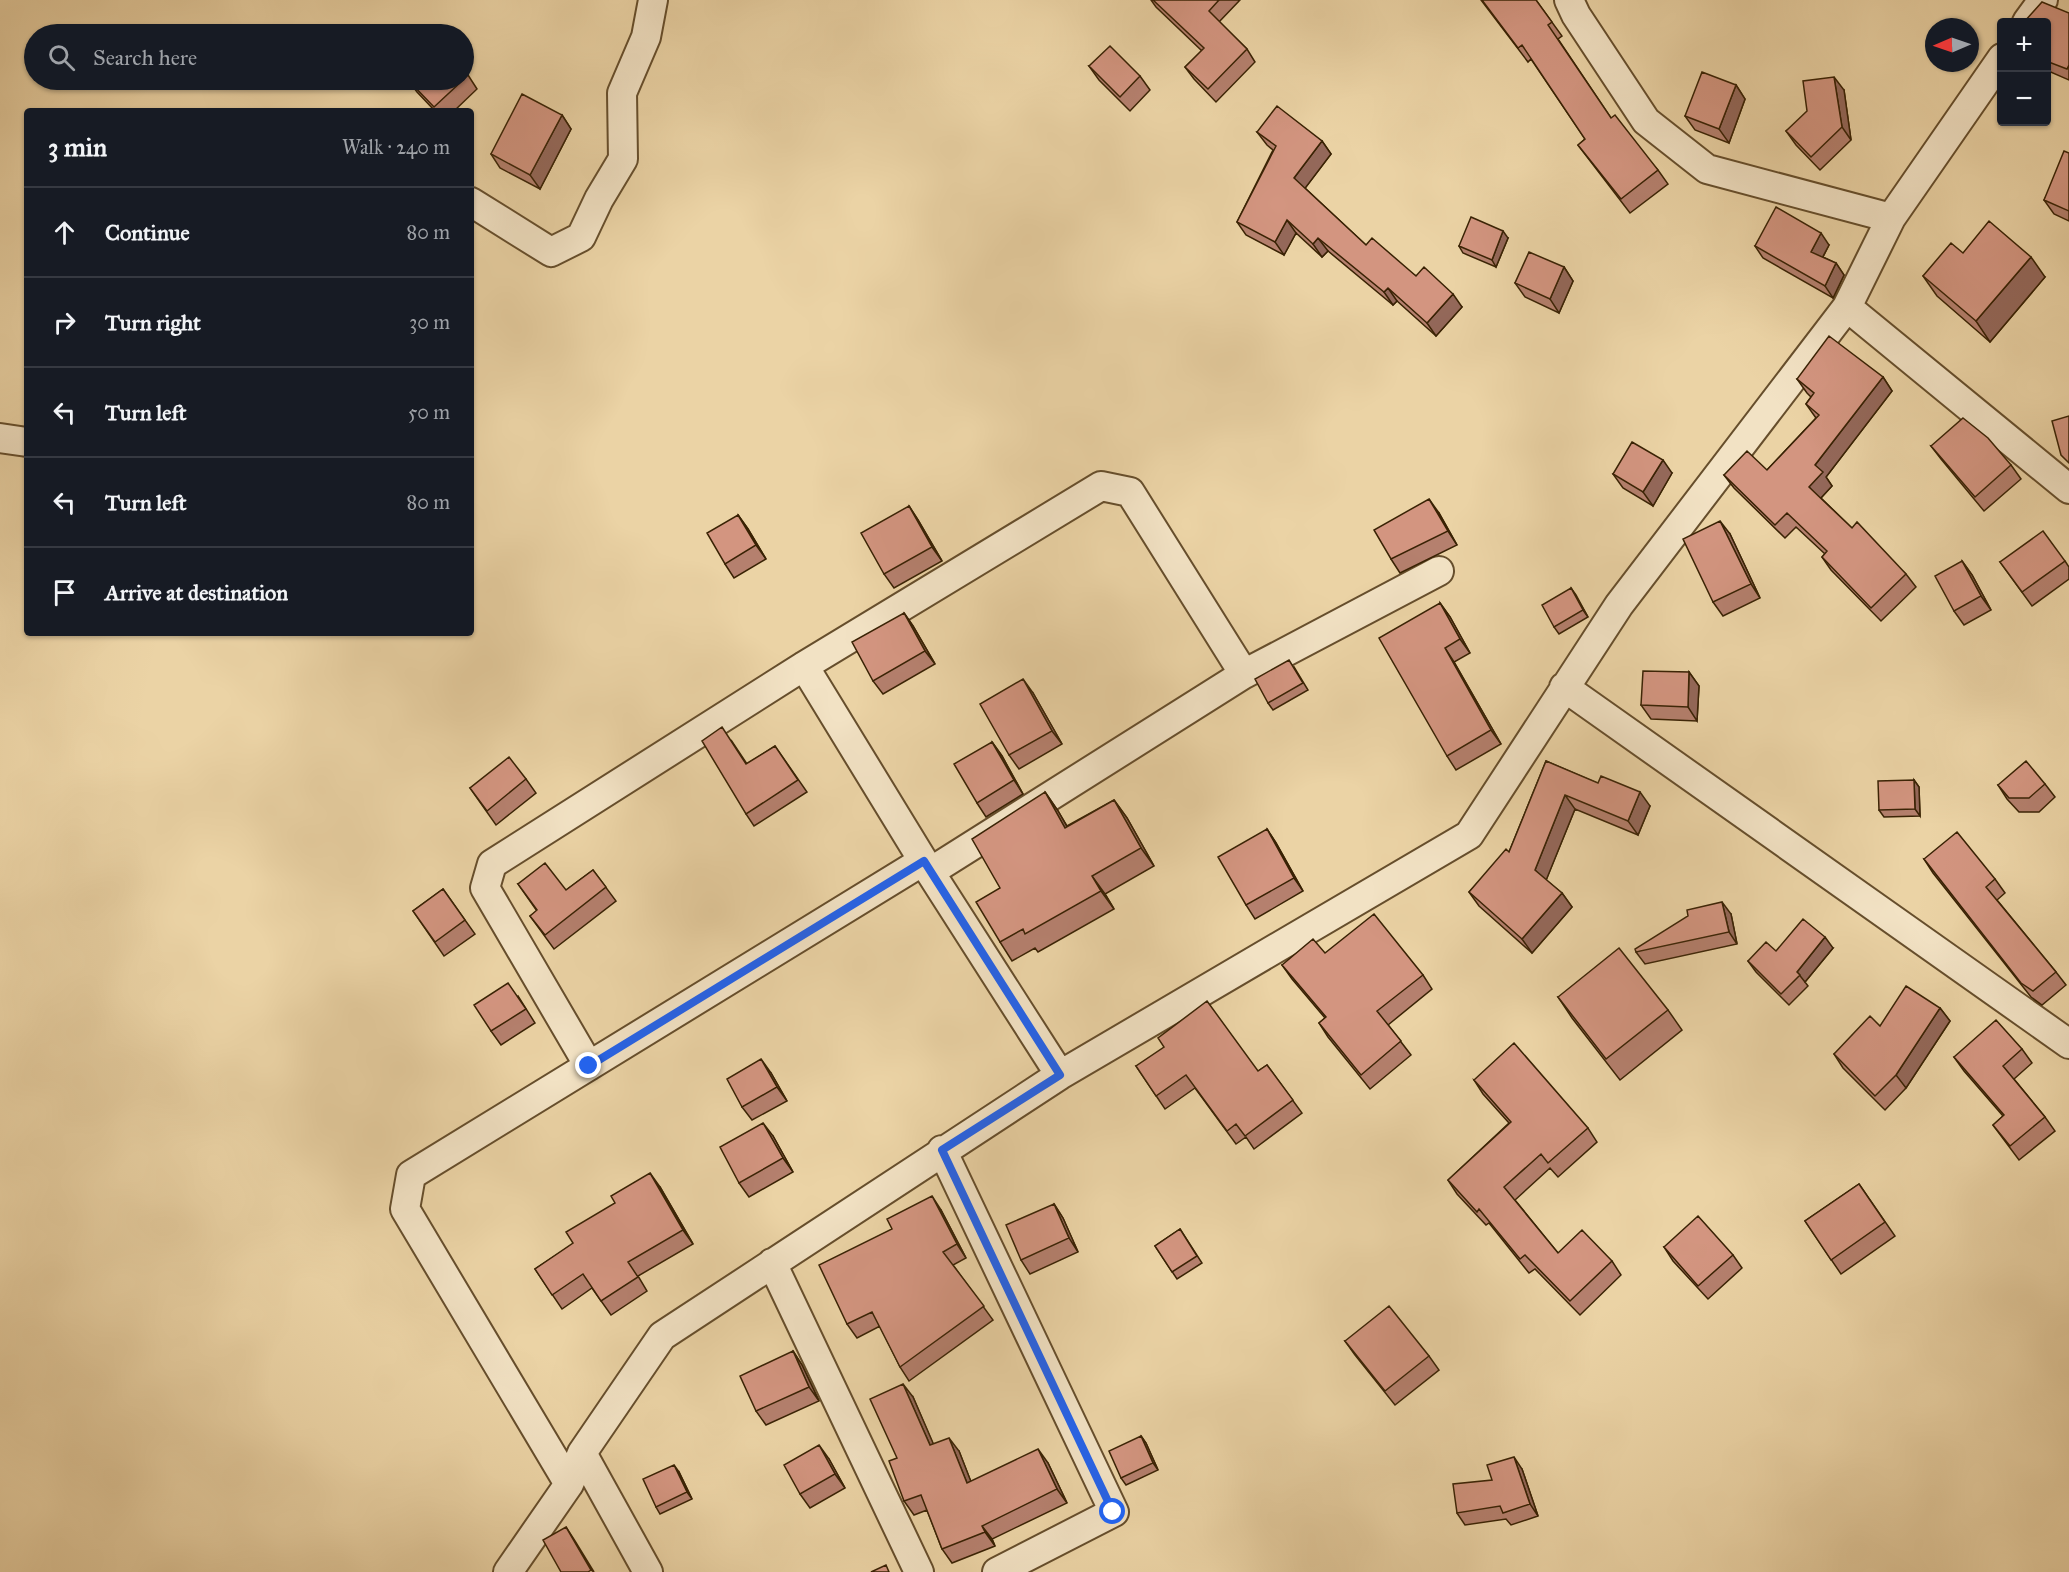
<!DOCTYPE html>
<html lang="en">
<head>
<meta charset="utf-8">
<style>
	body { margin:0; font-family:"IM FELL Great Primer",serif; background:#20242c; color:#f1f3f6 }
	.controls { position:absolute; right:18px; top:18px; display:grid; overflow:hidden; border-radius:6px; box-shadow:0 2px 4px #0004 }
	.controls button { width:54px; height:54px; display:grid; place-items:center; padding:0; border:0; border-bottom:2px solid #363941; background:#171b24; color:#f1f3f6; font:30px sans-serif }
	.compass { position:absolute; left:1925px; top:18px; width:54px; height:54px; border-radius:50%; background:#171b24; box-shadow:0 2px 4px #0004; rotate:268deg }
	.stop { position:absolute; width:18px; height:18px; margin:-14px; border:4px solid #2563eb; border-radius:50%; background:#fff }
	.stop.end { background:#2563eb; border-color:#fff; box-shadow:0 2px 6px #0008 }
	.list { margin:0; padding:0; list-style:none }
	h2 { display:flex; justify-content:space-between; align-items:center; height:78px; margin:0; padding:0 24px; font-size:26px }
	h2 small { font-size:20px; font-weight:400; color:#9ea1a6 }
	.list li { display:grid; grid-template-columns:39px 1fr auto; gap:18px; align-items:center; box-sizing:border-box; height:90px; padding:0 24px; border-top:2px solid #363941 }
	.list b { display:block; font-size:22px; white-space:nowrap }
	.list em { font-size:20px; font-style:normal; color:#9ea1a6 }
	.icon { flex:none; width:33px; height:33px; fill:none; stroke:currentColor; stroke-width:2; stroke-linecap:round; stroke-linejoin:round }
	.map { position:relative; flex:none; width:2069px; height:1572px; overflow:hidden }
	.search { position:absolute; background:#171b24; box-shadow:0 2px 4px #0004; left:24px; top:24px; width:450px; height:66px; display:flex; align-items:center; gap:15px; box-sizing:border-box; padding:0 21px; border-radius:33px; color:#9ea1a6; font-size:22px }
	.panel { position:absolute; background:#171b24; box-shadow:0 2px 4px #0004; left:24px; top:108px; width:450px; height:528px; border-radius:6px }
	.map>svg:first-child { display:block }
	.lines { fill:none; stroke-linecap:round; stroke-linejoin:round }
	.street-casing { stroke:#664e2c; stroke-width:32 }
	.street { stroke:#f2e2c4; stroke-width:28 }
	.wall { fill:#b5806e; stroke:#392204; stroke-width:1.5 }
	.shaded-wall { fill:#94685a; stroke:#392204; stroke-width:1.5 }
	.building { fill:#d39580; stroke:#392204; stroke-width:1.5 }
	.route { stroke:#2563eb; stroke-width:8 }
</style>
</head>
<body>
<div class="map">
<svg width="2069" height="1572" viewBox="0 0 2069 1572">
	<rect width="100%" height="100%" fill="#ebd3a5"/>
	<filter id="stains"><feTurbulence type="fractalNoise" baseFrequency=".00333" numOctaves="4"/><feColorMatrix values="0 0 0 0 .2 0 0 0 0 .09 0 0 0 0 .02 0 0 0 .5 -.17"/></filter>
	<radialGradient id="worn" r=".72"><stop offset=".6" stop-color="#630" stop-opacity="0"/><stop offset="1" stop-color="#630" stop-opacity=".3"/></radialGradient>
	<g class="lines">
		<!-- street casing -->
		<g class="street-casing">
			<path id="street" d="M1569 0 1576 15 1646 121 1707 169 1891 218
				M2027 22 2043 0
				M471 202 551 252 581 237 599 199 623 159 622 93 646 37 653 0
				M1847 307 2069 489
				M0 438 27 442
				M804 666 930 872 1060 1075
				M1564 687 2069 1044
				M930 872 1244 674 1439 571
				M589 1066 485 888 492 864 804 666 1101 486 1130 492 1244 674
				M942 1150 1114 1512 997 1572
				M772 1263 919 1572
				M582 1453 648 1572
				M569 1484 405 1209 411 1175 923 861
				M508 1572 569 1484 582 1453 662 1336 1060 1075 1469 835 1619 605 1847 307 1891 218 2002 58"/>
		</g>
		<!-- street -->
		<use href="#street" class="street"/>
	</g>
	<!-- wall -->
	<path class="wall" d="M1151 0H1240L1219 22 1247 49 1255 62 1216 102 1194 79 1185 67 1202 51 1156 7Z
		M1481 0H1536L1562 36 1558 39 1611 118 1658 170 1668 184 1630 213 1578 145 1585 139 1531 59 1528 62Z
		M2069 13V80L2046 70V22Z
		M1089 66 1140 76 1150 90 1130 111 1099 80Z
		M468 75 477 89 454 111H435L417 92 408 80Z
		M1736 85 1745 99 1729 143 1695 130 1685 116Z
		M1844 90 1851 140 1820 170 1796 145 1786 131Z
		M562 115 571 129 540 189 500 168 491 154Z
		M1257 132 1322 141 1331 154 1305 188 1366 245 1416 276 1462 307 1436 336 1397 301 1393 305 1328 251 1322 257 1296 233 1284 255 1246 235 1237 222 1273 150 1267 145Z
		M2069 153V221L2054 214 2044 200Z
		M1508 238 1496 267 1463 253 1459 246Z
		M1829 245 1823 257 1836 263 1844 275 1833 298 1763 258 1755 246Z
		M1963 253 2045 277 1990 342 1937 296 1923 276Z
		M1564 267 1573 281 1559 313 1525 297 1515 283Z
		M1883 377 1892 391 1826 477 1832 486 1821 498 1852 528 1906 574 1916 587 1881 621 1831 570 1822 557 1825 554 1796 527 1785 538 1734 488 1724 475 1767 470 1816 418 1806 404 1811 397 1807 393 1797 379Z
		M1931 446 2011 465 2021 479 1984 511 1941 459Z
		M1672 473 1653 506 1623 488 1613 474Z
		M909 506 918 520 942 561 894 588 884 574Z
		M1439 513 1457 545 1400 573 1391 559Z
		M738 515 748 529 766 559 734 578 725 564Z
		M1730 534 1760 598 1723 616 1713 602Z
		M1962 561 1972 575 1991 610 1964 625 1954 611Z
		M2065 561 2069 567V579L2032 606 2000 562Z
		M1571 588 1588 617 1559 634 1554 627Z
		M1440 603 1450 617 1470 653 1454 662 1501 744 1456 770 1447 756Z
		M904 613 913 626 935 664 883 694 873 681Z
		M1294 667 1308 690 1273 710 1268 703Z
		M1689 672 1699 686 1697 721 1651 719 1641 705Z
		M1033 693 1062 744 1019 769 1009 755Z
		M731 740 747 764 775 746 807 792 754 826 746 814Z
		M992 742 1002 756 1023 794 986 817 977 803Z
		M1546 761 1650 806 1638 835 1575 809 1546 880 1562 893 1572 907 1532 953 1479 906 1469 892 1509 852Z
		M526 779 536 793 496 825 470 788Z
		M1914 780 1919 787 1920 816 1884 817 1879 810Z
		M2045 784 2055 797 2039 812H2019L2007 799 1998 785Z
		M1045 792 1058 811 1067 826 1114 800 1127 818 1154 866 1105 894 1114 909 1038 952 1035 948 1012 961 1000 942V888Z
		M1267 829 1276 843 1303 891 1255 919 1246 905Z
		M1924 859 1995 879 2005 893 1997 900 2056 972 2066 985 2042 1005 2031 997 1933 873Z
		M593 870 616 901 554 949 530 916 537 911 518 884 566 890Z
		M443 889 475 934 444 956 413 911Z
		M1731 914 1737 944 1645 964 1636 952Z
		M1833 948 1805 982 1808 986 1789 1005 1756 972 1748 961 1776 951Z
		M1325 953 1423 975 1432 989 1388 1025 1411 1055 1370 1089 1328 1037 1319 1023 1325 1018 1292 979 1282 965Z
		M518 996 535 1023 501 1045 491 1031Z
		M1558 997 1668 1010 1682 1030 1620 1080 1572 1018Z
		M1940 1008 1950 1021 1906 1088 1885 1110 1843 1068 1834 1054 1880 1026Z
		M2022 1049 2032 1063 2014 1079 2045 1117 2055 1131 2019 1160 1993 1125 2003 1116 1964 1071 1954 1057Z
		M1267 1065 1302 1113 1254 1149 1246 1137 1236 1144 1195 1088 1165 1109 1136 1066 1258 1071Z
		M771 1073 787 1101 752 1120 742 1107Z
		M1474 1080 1588 1128 1597 1142 1558 1177 1550 1168 1515 1200 1558 1253 1612 1261 1621 1275 1580 1315 1535 1269 1529 1273 1489 1223 1486 1225 1457 1194 1448 1180 1509 1123 1483 1094Z
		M773 1136 793 1172 749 1197 739 1183Z
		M1859 1184 1895 1236 1841 1274 1805 1221Z
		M660 1187 693 1244 638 1276 647 1291 611 1315 592 1288 562 1309 535 1269Z
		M1054 1204 1063 1218 1078 1252 1030 1274 1021 1260Z
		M941 1210 966 1258 953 1265 993 1320 909 1381 900 1367 880 1326 857 1338 847 1324 892 1229Z
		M1180 1229 1202 1263 1177 1279 1155 1246Z
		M1664 1247 1733 1255 1742 1268 1708 1299 1673 1261Z
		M1345 1341 1429 1356 1439 1370 1395 1405 1355 1355Z
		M793 1351 802 1365 819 1401 766 1425 756 1411Z
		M913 1397 933 1444 959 1451 971 1482 1048 1463 1067 1503 992 1539 995 1546 952 1563 942 1549 927 1510 914 1515 904 1501 897 1458Z
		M1141 1436 1146 1443 1158 1470 1126 1485 1121 1478Z
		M829 1459 845 1488 810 1508 800 1494Z
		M1522 1469 1538 1516 1511 1525 1506 1519 1465 1525 1457 1513 1492 1480Z
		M679 1472 692 1499 660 1514 656 1507Z"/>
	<!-- shaded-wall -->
	<path class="shaded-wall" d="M1834 77 1844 90 1851 140 1842 127Z
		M1736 85 1745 99 1729 143 1719 129Z
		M562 115 571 129 540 189 530 175Z
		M1322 141 1331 154 1303 191 1294 178Z
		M1287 220 1296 233 1284 255 1275 242Z
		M1503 231 1508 238 1496 267 1492 260Z
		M1821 233 1829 245 1819 264 1811 252Z
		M1318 238 1328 251 1322 257 1313 244Z
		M2031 257 2045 277 1990 342 1976 321Z
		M1836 263 1844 275 1833 298 1825 286Z
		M1564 267 1573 281 1559 313 1550 299Z
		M1388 288 1397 301 1393 305 1384 292Z
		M1453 294 1462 307 1436 336 1427 323Z
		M1883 377 1892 391 1826 477 1832 486 1819 500 1809 487 1815 465Z
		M1663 460 1672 473 1653 506 1643 492Z
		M1429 499 1439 513 1457 545 1448 531Z
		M909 506 918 520 942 561 932 547Z
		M738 515 748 529 766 559 756 545Z
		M1720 521 1730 534 1760 598 1751 584Z
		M1962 561 1972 575 1991 610 1981 596Z
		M1571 588 1576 595 1588 617 1583 610Z
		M1440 603 1450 617 1470 653 1460 639Z
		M904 613 913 626 935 664 925 651Z
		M1445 648 1454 662 1501 744 1491 730Z
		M1689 672 1699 686 1697 721 1688 707Z
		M1023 679 1033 693 1062 744 1052 731Z
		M992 742 1002 756 1023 794 1014 780Z
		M1914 780 1919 787 1920 816 1915 809Z
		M1045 792 1058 811 1078 846 1065 828Z
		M1640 792 1650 806 1638 835 1628 821Z
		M1565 795 1575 809 1545 883 1535 870Z
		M1114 800 1127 818 1154 866 1141 848Z
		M1267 829 1276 843 1303 891 1294 878Z
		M1092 876 1105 894 1114 909 1101 891Z
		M1562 893 1572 907 1532 953 1522 939Z
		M1722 902 1731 914 1737 944 1729 932Z
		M1825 937 1833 948 1805 982 1797 972Z
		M1940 1008 1950 1021 1906 1088 1896 1075Z
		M761 1059 771 1073 787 1101 777 1087Z
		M763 1123 773 1136 793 1172 783 1158Z
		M650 1173 660 1187 693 1244 683 1230Z
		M932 1196 941 1210 966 1258 957 1244Z
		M1054 1204 1063 1218 1078 1252 1069 1238Z
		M793 1351 802 1365 819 1401 809 1387Z
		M903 1384 913 1397 940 1459 930 1445Z
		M1141 1436 1146 1443 1158 1470 1153 1463Z
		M949 1438 959 1451 977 1497 967 1483Z
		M819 1445 829 1459 845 1488 835 1474Z
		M1038 1449 1048 1463 1067 1503 1057 1489Z
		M1514 1457 1522 1469 1538 1516 1530 1504Z
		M674 1465 679 1472 692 1499 687 1492Z
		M982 1526 992 1539 995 1546 985 1532Z
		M566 1527 575 1541 594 1572 591 1570Z"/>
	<!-- building -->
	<path class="building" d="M1153 0H1219L1209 11 1247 49 1208 89 1185 67 1204 48Z
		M1482 0H1536L1552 22 1548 25 1611 118 1615 115 1658 170 1621 199 1578 145 1585 139 1522 45 1518 48Z
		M2042 2 2069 13V65L2067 69 2046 61V22H2024Z
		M1110 46 1140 76 1120 97 1089 66Z
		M464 70 468 75 464 79Z
		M1702 72 1736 85 1719 129 1685 116Z
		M1834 77 1842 127 1811 157 1786 131 1807 111 1803 81Z
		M408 80H463L434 107Z
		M522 94 562 115 530 175 491 154Z
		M1277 106 1322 141 1294 178 1366 245 1372 238 1416 276 1424 267 1453 294 1427 323 1388 288 1384 292 1318 238 1313 244 1287 220 1275 242 1237 222 1276 146 1257 132Z
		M2064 151 2069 153V211L2044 200Z
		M1776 207 1821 233 1811 252 1836 263 1825 286 1755 246Z
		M1471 217 1503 231 1492 260 1459 246Z
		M1989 221 2031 257 1976 321 1923 276 1951 243 1963 253Z
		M1529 252 1564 267 1550 299 1515 283Z
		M1829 336 1883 377 1815 465 1823 472 1809 487 1852 528 1857 522 1906 574 1871 608 1822 557 1827 551 1787 513 1775 525 1724 475 1747 451 1767 470 1819 415 1806 404 1814 393 1797 379Z
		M2069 416V463L2061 455 2052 421Z
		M1963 418 1988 438 2011 465 1975 497 1931 446Z
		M1632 442 1663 460 1643 492 1613 474Z
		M1429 499 1448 531 1391 559 1374 530Z
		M909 506 932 547 884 574 861 533Z
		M738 515 756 545 725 564 707 533Z
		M1720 521 1751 584 1713 602 1683 539Z
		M2043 531 2065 561 2022 592 2000 562Z
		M1962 561 1981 596 1954 611 1935 576Z
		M1571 588 1583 610 1554 627 1542 605Z
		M1440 603 1460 639 1445 648 1491 730 1447 756 1379 638Z
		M904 613 925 651 873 681 852 642Z
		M1289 660 1303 683 1268 703 1255 679Z
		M1643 671 1689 672 1688 707 1641 705Z
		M1023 679 1052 731 1009 755 980 704Z
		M722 727 746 764 775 746 798 780 746 814 702 741Z
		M992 742 1014 780 977 803 954 764Z
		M509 757 526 779 487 811 470 788Z
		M1546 761 1598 783 1601 776 1640 792 1628 821 1565 795 1535 870 1562 893 1522 939 1469 892 1506 849 1509 852Z
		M2026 761 2045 784 2029 798H2009L1998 785Z
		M1914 780 1915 809 1879 810 1878 781Z
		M1045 792 1065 828 1114 800 1141 848 1092 876 1101 891 1025 934 1023 929 1000 942 976 902 1000 888 972 839Z
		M1267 829 1294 878 1246 905 1218 857Z
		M1957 832 1995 879 1986 887 2056 972 2033 991 2021 983 1924 859Z
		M545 863 566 890 593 870 606 887 545 935 530 916 537 910 518 884Z
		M443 889 465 920 435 942 413 911Z
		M1722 902 1729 932 1636 952 1635 949 1688 916 1687 910Z
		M1374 914 1423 975 1377 1011 1401 1041 1361 1075 1319 1023 1326 1017 1282 965 1313 939 1325 953Z
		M1803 919 1825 937 1797 972 1800 975 1781 994 1748 961 1766 942 1776 951Z
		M1619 948 1668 1010 1606 1059 1558 997Z
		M508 983 526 1009 491 1031 474 1005Z
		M1906 986 1940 1008 1896 1075 1875 1096 1834 1054 1870 1016 1880 1026Z
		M1207 1001 1258 1071 1267 1065 1293 1100 1245 1136 1236 1124 1227 1131 1186 1075 1156 1096 1136 1066 1164 1047 1158 1038Z
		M1996 1020 2022 1049 2003 1066 2045 1117 2010 1146 1993 1125 2004 1115 1954 1057Z
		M1514 1043 1588 1128 1548 1163 1541 1154 1504 1187 1558 1253 1582 1230 1612 1261 1570 1301 1525 1255 1520 1259 1479 1209 1477 1212 1448 1180 1511 1122 1474 1080Z
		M761 1059 777 1087 742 1107 727 1079Z
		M763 1123 783 1158 739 1183 720 1147Z
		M650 1173 683 1230 628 1262 638 1277 601 1301 583 1274 552 1295 535 1269 573 1243 566 1232 615 1203 611 1196Z
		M1859 1184 1885 1222 1831 1260 1805 1221Z
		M932 1196 957 1244 943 1252 984 1306 900 1367 872 1312 847 1324 819 1265 892 1229 887 1219Z
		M1054 1204 1069 1238 1021 1260 1006 1225Z
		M1698 1216 1733 1255 1698 1286 1664 1247Z
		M1180 1229 1197 1256 1172 1272 1155 1246Z
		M1389 1306 1429 1356 1385 1391 1345 1341Z
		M793 1351 809 1387 756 1411 740 1376Z
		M903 1384 930 1445 949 1438 967 1483 1038 1449 1057 1489 982 1526 985 1532 942 1549 921 1495 904 1501 889 1461 897 1458 870 1399Z
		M1141 1436 1153 1463 1121 1478 1109 1451Z
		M819 1445 835 1474 800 1494 784 1465Z
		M1514 1457 1530 1504 1503 1513 1500 1506 1457 1513 1453 1484 1492 1480 1487 1465Z
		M674 1465 687 1492 656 1507 643 1479Z
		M566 1527 591 1570 588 1572H561L543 1540Z
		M886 1565 889 1572H871Z"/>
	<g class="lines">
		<!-- route -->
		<path class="route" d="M589 1066 924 861 1060 1075 942 1150 1113 1512"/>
	</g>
	<rect width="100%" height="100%" filter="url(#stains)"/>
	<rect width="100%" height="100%" fill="url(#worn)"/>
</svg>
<div class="controls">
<button>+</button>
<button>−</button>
</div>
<svg class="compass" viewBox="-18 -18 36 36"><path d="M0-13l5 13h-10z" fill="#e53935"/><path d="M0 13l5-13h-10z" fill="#9ea1a6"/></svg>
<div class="stop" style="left:1113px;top:1512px"></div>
<div class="stop end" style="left:589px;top:1066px"></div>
<div class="search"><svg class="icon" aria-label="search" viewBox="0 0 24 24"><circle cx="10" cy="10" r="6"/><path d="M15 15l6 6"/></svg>Search here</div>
<section class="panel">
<h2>3 min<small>Walk · 240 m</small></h2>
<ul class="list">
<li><svg class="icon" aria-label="ahead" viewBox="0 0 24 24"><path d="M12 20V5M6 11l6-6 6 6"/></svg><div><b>Continue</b></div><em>80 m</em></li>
<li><svg class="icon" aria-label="right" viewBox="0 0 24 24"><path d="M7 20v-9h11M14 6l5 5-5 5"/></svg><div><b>Turn right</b></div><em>30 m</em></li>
<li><svg class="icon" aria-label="left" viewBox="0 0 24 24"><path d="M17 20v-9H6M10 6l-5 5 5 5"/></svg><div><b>Turn left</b></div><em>50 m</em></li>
<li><svg class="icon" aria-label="left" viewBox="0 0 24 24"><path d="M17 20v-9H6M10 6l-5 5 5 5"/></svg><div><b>Turn left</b></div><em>80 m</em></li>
<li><svg class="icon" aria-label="arrive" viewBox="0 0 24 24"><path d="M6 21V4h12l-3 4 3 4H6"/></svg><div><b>Arrive at destination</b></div></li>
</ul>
</section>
</div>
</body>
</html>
